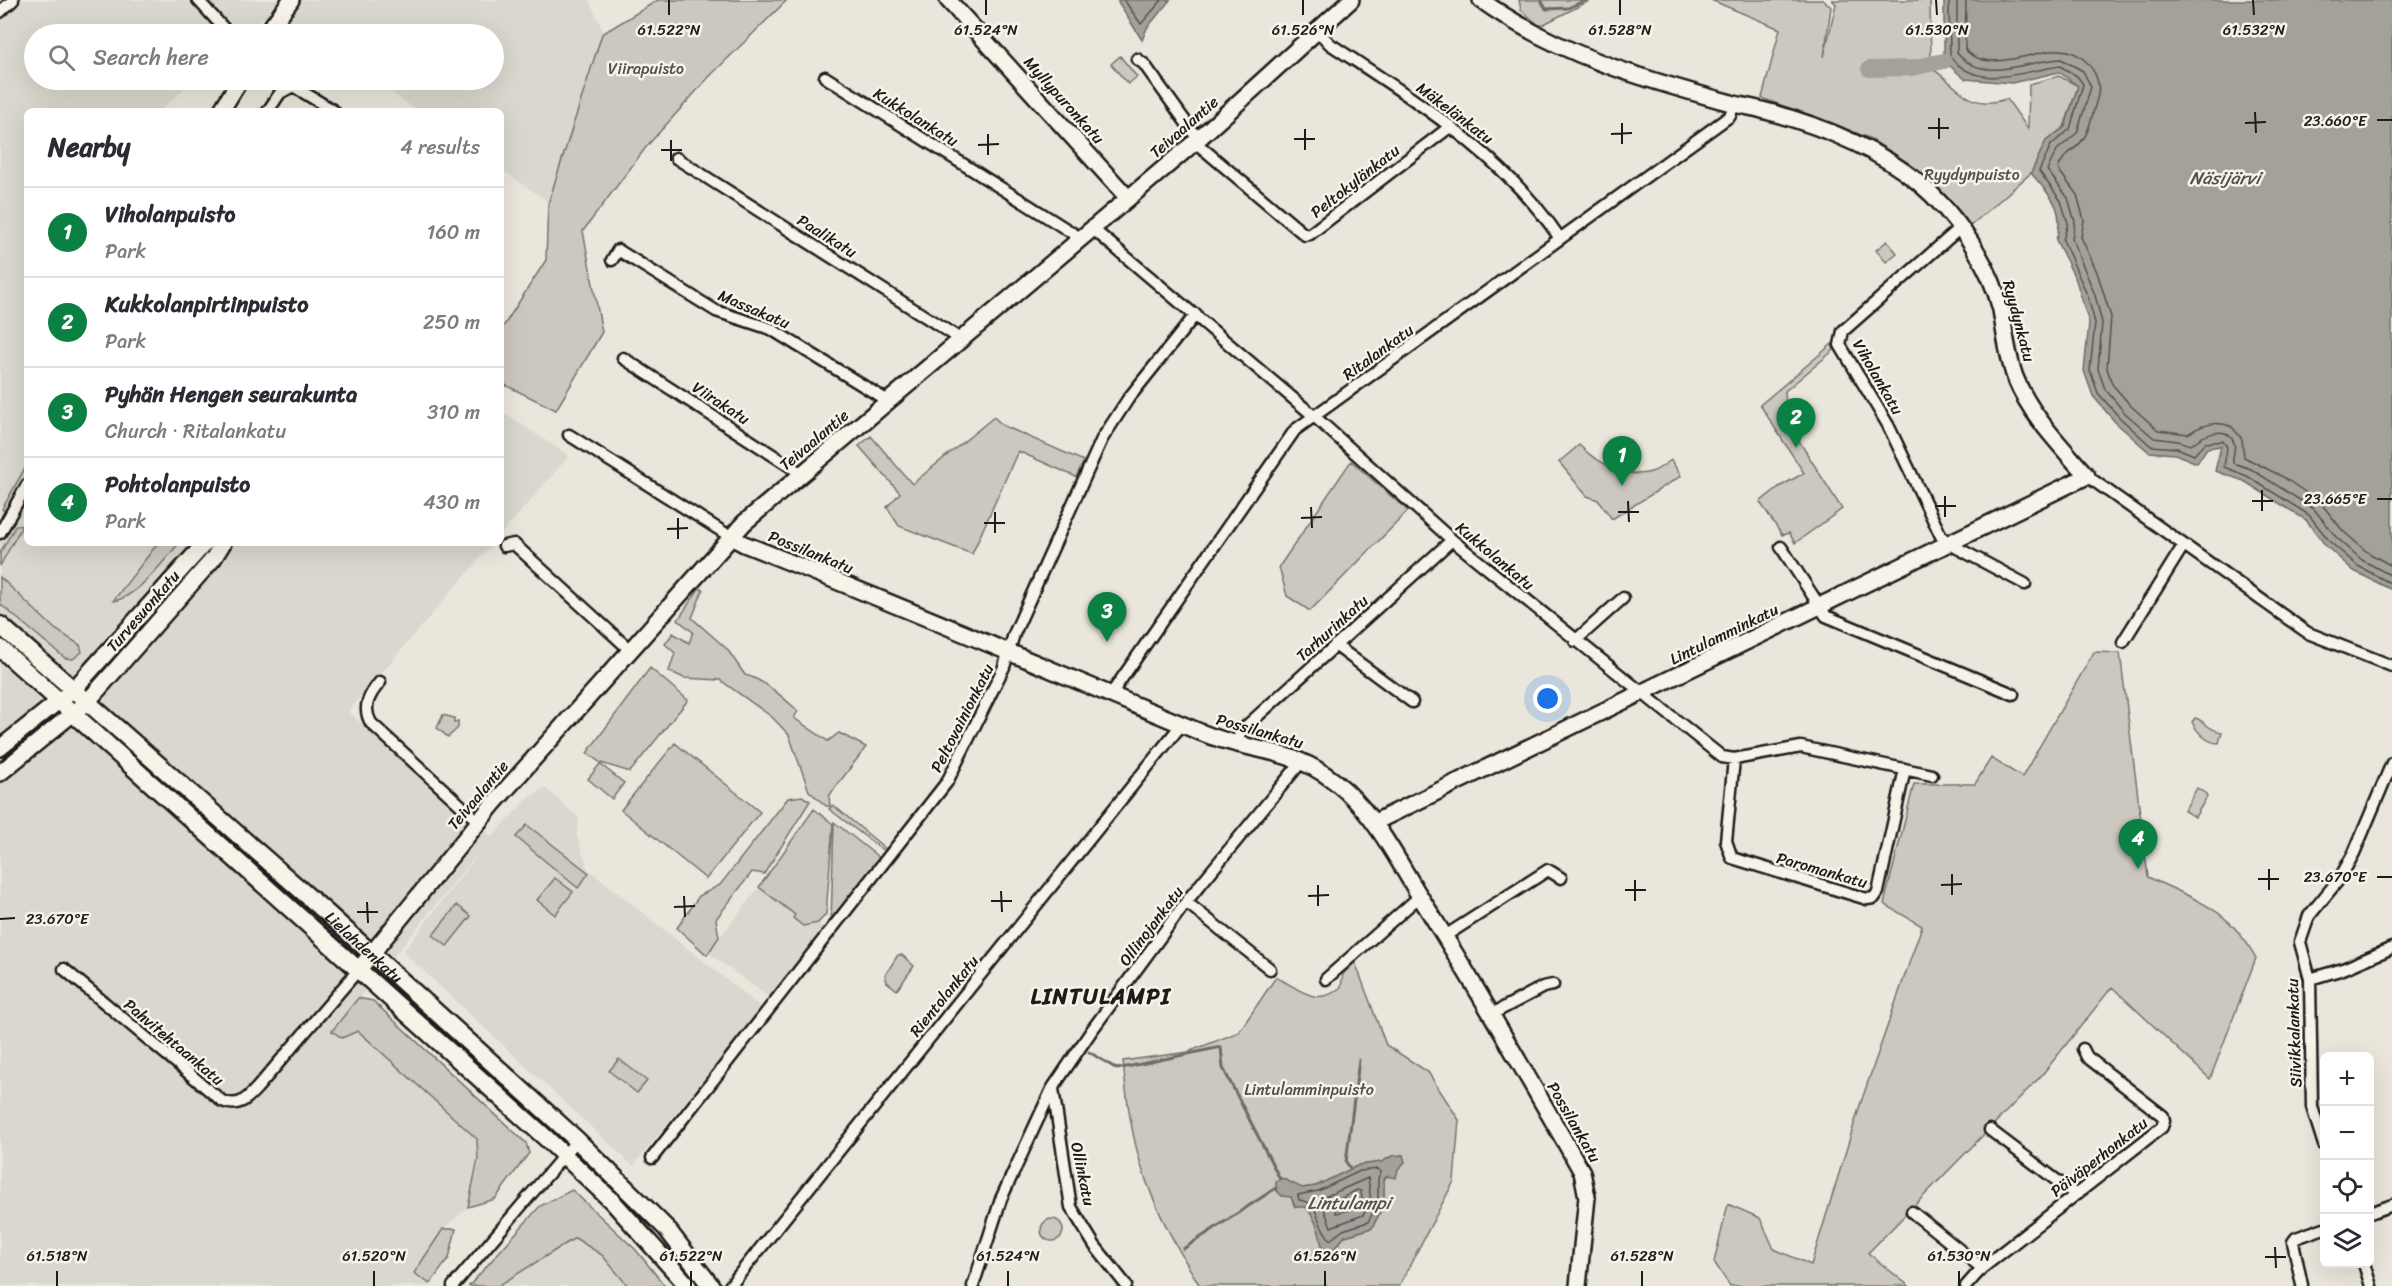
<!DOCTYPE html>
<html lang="en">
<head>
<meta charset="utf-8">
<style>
	body { margin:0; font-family:Sriracha,sans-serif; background:#f7f7f7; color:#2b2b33 }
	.controls { position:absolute; right:18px; bottom:18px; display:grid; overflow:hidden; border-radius:9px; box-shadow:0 6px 24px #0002 }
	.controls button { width:54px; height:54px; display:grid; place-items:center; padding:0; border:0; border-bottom:2px solid #e1e1e2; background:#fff; color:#2b2b33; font:30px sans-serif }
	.you { position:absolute; left:1548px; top:699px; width:21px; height:21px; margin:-15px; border:4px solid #fff; border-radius:50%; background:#1a73e8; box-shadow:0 0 0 9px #1a73e833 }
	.badge { display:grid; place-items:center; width:39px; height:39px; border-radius:50%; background:#0b8043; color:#fff; font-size:20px; font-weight:700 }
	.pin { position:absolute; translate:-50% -50px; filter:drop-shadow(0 2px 3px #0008) }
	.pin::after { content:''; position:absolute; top:32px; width:21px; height:18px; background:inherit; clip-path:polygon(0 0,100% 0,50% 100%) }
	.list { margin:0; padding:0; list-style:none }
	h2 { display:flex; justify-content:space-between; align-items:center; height:78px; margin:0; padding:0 24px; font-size:26px }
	h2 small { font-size:20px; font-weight:400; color:#7c7c81 }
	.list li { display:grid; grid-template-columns:39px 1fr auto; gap:18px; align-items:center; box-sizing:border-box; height:90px; padding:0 24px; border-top:2px solid #e1e1e2 }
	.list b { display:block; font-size:22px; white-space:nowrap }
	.list p { margin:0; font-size:20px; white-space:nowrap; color:#7c7c81 }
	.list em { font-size:20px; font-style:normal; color:#7c7c81 }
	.icon { flex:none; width:33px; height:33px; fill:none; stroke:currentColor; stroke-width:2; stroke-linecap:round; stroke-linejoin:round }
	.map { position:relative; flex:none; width:2392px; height:1286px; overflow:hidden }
	.search { position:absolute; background:#fff; box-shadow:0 6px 24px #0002; left:24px; top:24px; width:480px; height:66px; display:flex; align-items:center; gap:15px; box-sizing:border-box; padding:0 21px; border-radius:33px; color:#7c7c81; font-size:22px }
	.panel { position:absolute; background:#fff; box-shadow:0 6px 24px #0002; left:24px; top:108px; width:480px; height:438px; border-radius:9px }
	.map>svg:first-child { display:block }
	.built { fill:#dad7ce }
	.green { fill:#ccc8c0; stroke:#74726e; stroke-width:1.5; fill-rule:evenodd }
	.water { fill:#a3a19a; stroke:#6d6c68; stroke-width:1.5 }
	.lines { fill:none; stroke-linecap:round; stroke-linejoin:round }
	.shore { stroke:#52514e; stroke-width:1.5 }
	.stream { stroke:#6d6c68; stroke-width:3 }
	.river { stroke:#a3a19a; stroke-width:16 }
	.street-casing { stroke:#1c1c1c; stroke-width:15 }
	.secondary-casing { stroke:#1c1c1c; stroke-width:20 }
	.primary-casing { stroke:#1c1c1c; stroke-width:21 }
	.street { stroke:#f7f3e8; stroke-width:10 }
	.secondary { stroke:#f7f3e8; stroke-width:15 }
	.primary { stroke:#f7f3e8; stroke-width:16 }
	.ticks { fill:none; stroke:#1c1c1c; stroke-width:2 }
	.labels { text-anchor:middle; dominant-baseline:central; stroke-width:5; stroke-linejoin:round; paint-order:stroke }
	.park-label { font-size:16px; fill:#51504d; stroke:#f7f3e8 }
	.street-label { font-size:16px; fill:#1c1c1c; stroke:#f7f3e8 }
	.water-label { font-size:18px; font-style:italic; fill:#52514e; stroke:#f7f3e8 }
	.district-label { font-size:22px; font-weight:bold; letter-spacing:1.5px; fill:#1c1c1c; stroke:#f7f3e8 }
	.ticks-label { font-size:15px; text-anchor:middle; fill:#1c1c1c; stroke:#f7f3e8; stroke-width:5; stroke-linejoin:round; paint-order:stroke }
</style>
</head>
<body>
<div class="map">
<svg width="2392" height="1286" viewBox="0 0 2392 1286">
	<rect width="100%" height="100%" fill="#eae6dc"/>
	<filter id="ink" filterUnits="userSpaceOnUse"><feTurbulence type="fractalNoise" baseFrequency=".0167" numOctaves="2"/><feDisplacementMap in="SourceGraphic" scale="12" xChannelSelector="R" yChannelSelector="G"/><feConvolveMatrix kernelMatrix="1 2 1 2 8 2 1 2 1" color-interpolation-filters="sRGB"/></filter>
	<g filter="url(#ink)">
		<!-- built -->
		<path class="built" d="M0 0H589L604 33 550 203 501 169V111H418L373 80H494V34H308L274 11 241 34H34V80H193L160 111H27V543H493L348 712 492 837 528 798 545 788 579 818 577 836 588 869 762 1008 633 1166 403 952 486 844 332 1031H357L477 1139 478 1158 468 1207 443 1229 414 1273 432 1286H0Z
			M501 411 569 456 501 534Z
			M759 887 795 915 803 925 818 923 825 930 770 998 708 953Z
			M575 1238 602 1255 628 1286H498Z"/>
		<!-- green -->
		<path class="green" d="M658 0H787L709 77 647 146 583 231 602 332 556 410 501 383V330L546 260 548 204 602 34Z
			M1519 0H1591L1540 26 1521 10Z
			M1711 0H1823L1831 7 1824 57 1836 4 1832 0H1930L1931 68C1962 87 1965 111 2007 99L2028 129 2029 84 2059 76 2078 86 2064 127 2046 141 2031 173 1968 228 1921 172 1869 138 1762 98 1780 29Z
			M1120 56 1137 77 1128 84 1111 64Z
			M1887 241 1897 253 1886 262 1876 250Z
			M1832 344 1834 350 1785 391 1787 422 1842 509 1795 543 1789 533 1782 535 1760 502 1779 487 1804 473 1760 405Z
			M994 417 1002 425 1084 461 1076 477 1018 451 972 554 899 526 887 507 900 493 859 446 871 436 912 484Z
			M1579 445C1594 461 1628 479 1651 472 1659 470 1665 464 1671 460L1681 476 1612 519 1598 500 1587 496 1559 462Z
			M1351 461 1408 511 1310 611 1287 596 1279 567Z
			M25 468 27 476 5 511 2 509Z
			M16 525 22 526 0 566V553Z
			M158 543H179C164 561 135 599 113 601Z
			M0 577 55 629 80 645 82 652 73 659 65 658 0 604Z
			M699 588 703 590 692 618 727 649 745 675C763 679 784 698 798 711L794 718 828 741 839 733 866 747 829 796 830 806H826L809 791 789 735 772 717 720 680 684 678 669 671 675 653 665 644 673 633 689 643 693 632 678 620Z
			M2094 652 2120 653 2148 877C2197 901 2228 907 2256 958L2210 1079 2112 987 2041 1076 1868 1253 1909 1286H1730L1714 1262 1728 1204 1760 1218 1774 1249 1811 1265 1860 1105 1922 926 1884 904 1914 784H1975L1991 758 2022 777Z
			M650 668 688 700 630 772 601 763 587 753Z
			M443 715 454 718V723L458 721V728L448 737 437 728Z
			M2195 718C2203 719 2207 730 2222 732L2219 743C2207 743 2197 732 2192 722Z
			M675 743 760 812 706 879 621 810Z
			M600 764 624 783 612 799 588 779Z
			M2197 788 2206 794 2207 797 2195 817 2184 811Z
			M802 796 810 801 764 874 752 872 716 919 719 937 707 955 677 928 699 896 720 885 788 798Z
			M833 805 886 849 884 851 829 809Z
			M814 809 833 824 826 914 818 923 803 926 793 918 795 915 759 887Z
			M834 822 881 859 831 922Z
			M527 825 589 873 578 888 516 837Z
			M555 878 573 892 555 915 537 900Z
			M457 905 471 916 447 946 433 935Z
			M898 955H902L914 966 897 990 887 982 885 975Z
			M1355 962 1386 1045 1428 1072 1459 1120 1454 1181 1399 1286H1200C1177 1248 1154 1208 1141 1165 1131 1132 1126 1095 1123 1061L1188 1052 1239 1032 1276 977C1301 990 1317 1008 1341 987L1343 974ZM1403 1155 1398 1169 1384 1179V1204L1372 1228 1345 1236 1327 1257 1323 1256C1322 1239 1317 1220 1306 1207H1295L1291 1197 1302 1188 1316 1186 1359 1165 1382 1162 1392 1156Z
			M358 998 373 1001 526 1143 529 1153 495 1199 468 1207 478 1159 477 1139 358 1031 342 1038 332 1031Z
			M619 1059 647 1081 637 1093 609 1071Z
			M572 1190 636 1250 665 1286H628L602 1255 575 1238 498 1286H469L540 1206Z
			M1041 1230a11 11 0 1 1 22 0a11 11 0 1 1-22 0Z
			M443 1229H456L449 1258 430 1284 414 1273Z"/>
		<!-- water -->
		<path class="water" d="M1117 0H1170L1147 28 1142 40Z
			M1944 0H2392V590L2354 571 2326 546 2306 520 2244 481 2215 471 2221 446 2207 448 2197 463 2175 454 2149 452 2115 422 2093 396 2084 371 2089 323 2076 280 2056 240C2066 208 2050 196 2031 173L2046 141 2065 127 2078 86 2059 72 2012 83 1965 79 1944 61Z
			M1403 1155 1405 1162 1398 1169 1396 1178 1387 1176 1384 1179V1204L1372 1228 1345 1236 1327 1257 1323 1256C1322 1239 1317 1219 1306 1207H1295L1291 1197 1282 1196 1276 1190V1182L1282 1178 1302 1188 1316 1186 1359 1165 1382 1162 1392 1156Z"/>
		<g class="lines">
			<!-- shore -->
			<path class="shore" d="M1124 0 1141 24 1162 0
				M1949 0 1950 57C1980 92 2022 71 2060 66L2077 76 2083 84 2070 129 2051 145 2039 171 2061 201 2068 223 2063 240 2088 297 2095 323 2090 370 2098 393 2120 418 2151 446 2177 448 2194 455 2205 443 2223 441 2227 447 2224 467 2247 476 2309 515 2330 542 2358 566 2392 584
				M1957 0V53C1984 85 2027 60 2061 59L2083 71 2091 87 2077 133 2057 150 2047 170 2068 198 2075 222 2072 239 2095 295 2102 323 2098 369 2105 389 2125 413 2154 438 2178 441 2191 445C2200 437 2227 422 2234 443 2236 449 2232 456 2233 463L2251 469 2314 509 2336 537 2362 560 2392 576
				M1966 0 1965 49C1985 74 2031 52 2057 50 2082 48 2105 76 2097 99 2093 111 2091 127 2084 138 2076 151 2064 152 2058 169L2077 195 2084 220 2081 237 2097 272 2111 317 2107 368 2112 384 2131 406 2158 430 2188 434C2201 425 2217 420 2232 427L2242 439 2244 457 2283 477 2320 502 2343 531 2367 552 2392 566
				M1378 1169 1381 1172 1378 1178V1203L1368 1222 1343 1230 1330 1240C1328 1236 1324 1232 1322 1227 1315 1214 1318 1202 1299 1200L1298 1195 1318 1191 1360 1171Z
				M1368 1178 1371 1202 1363 1215 1331 1227 1320 1199Z
				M1357 1190 1361 1191 1362 1200 1357 1208 1336 1213 1334 1202Z"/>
			<!-- stream -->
			<path class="stream" d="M1541 0 1546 9 1568 8 1586 0
				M1089 1052 1117 1069 1221 1047 1223 1068 1280 1179
				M1350 1168 1346 1162 1359 1060
				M1183 1249 1276 1188"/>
			<!-- river -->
			<path class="river" d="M1869 69 1912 68 1944 61"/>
			<!-- street casing -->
			<g class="street-casing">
				<path id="street" d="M198 0 229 34
					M0 12 13 0
					M1318 31 1330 44C1414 100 1501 152 1559 237
					M1137 59 1144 64 1198 139
					M825 77 1082 239
					M268 111 280 93 293 86 334 111
					M1195 142 1305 235 1310 234 1451 126
					M676 158 962 340
					M1093 229 1315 417 1452 540 1722 757 1734 759 1801 747 1932 775
					M1959 229 1843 331 1840 345 1888 425 1941 536 1948 543 2025 584
					M612 260 618 250 716 311 771 329 888 401
					M623 358 802 474
					M569 435 731 537
					M2087 476 2308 633 2392 666
					M0 533 27 485
					M504 546 514 544 629 649
					M1781 547 1826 616 2013 694
					M1575 641 1623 598
					M2123 642 2183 546
					M1335 645 1412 702
					M380 682C369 695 362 707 371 723L479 822
					M1111 694 1295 430 1730 116 1734 104
					M1237 742 1241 731 1452 540
					M1734 759 1726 841 1732 858 1867 899 1874 898 1878 892 1905 769
					M1186 902 1270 969
					M1445 936 1548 870 1561 878
					M64 969 222 1101C238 1108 246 1100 257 1088L360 968
					M1326 979 1420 896
					M2310 979 2343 969 2392 948
					M1492 1014 1543 987 1553 985
					M1053 1089 1071 1207 1095 1246 1126 1285
					M1990 1130 2076 1195
					M2324 1145 2312 1107 2310 979 2300 942 2309 916 2340 878 2354 853 2392 763
					M652 1158 947 782 1004 667 1014 634 1102 439 1128 399 1196 314
					M1912 1212 1982 1268
					M2370 1213 2392 1205
					M2364 1264 2371 1286
					M2302 1285 2293 1242 2296 1238 2324 1228
					M453 1286 577 1140
					M730 1286 1182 724
					M973 1286 1001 1199 1052 1089 1092 1030 1186 902 1302 761
					M1966 1286 1982 1268 2162 1127 2164 1121 2163 1116 2087 1057 2083 1049"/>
			</g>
			<!-- secondary casing -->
			<g class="secondary-casing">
				<path id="secondary" d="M948 0 1128 198
					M266 34 291 0
					M221 111 240 80
					M731 537 744 544C897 604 1048 669 1200 732 1255 755 1296 745 1346 791 1378 821 1397 859 1419 895 1476 986 1529 1079 1582 1172L1587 1197 1578 1286
					M0 748 75 688 205 543
					M0 773 88 701 213 559 223 543
					M1375 822 2087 476C2060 445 2030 415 2015 377 2007 355 2005 333 2001 310 1990 263 1955 213 1918 182 1875 147 1816 124 1762 110 1752 107 1741 106 1731 103 1643 79 1556 54 1481 0
					M360 968 494 803 744 523 1195 142 1351 0"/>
			</g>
			<!-- primary casing -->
			<g class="primary-casing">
				<g id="primary">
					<path id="s1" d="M0 625 328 914 577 1140 666 1228 711 1286"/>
					<path d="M0 648 547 1139 613 1202 688 1286"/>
				</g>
			</g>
			<!-- street -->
			<use href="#street" class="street"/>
			<!-- secondary -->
			<use href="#secondary" class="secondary"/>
			<!-- primary -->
			<use href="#primary" class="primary"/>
		</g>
	</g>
	<!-- ticks -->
	<path class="ticks" d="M669 0V15M986 0V15M1303 0V15M1620 0V15M1936 0 1937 15M2253 0 2254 15M2255 112 2256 133M1939 118V139M2377 120H2392M1622 123V144M2245 123 2266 122M1928 128H1949M1305 129V150M988 134V155M1611 134 1632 133M1294 139H1315M671 140V161M978 145 999 144M661 150H682M2262 490V511M1945 496V517M2377 499H2392M1628 501 1629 522M2252 501H2273M1935 506H1956M1311 507 1312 528M995 512V533M1618 512H1639M678 518V539M1301 518 1322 517M984 523H1005M667 529 688 528M2269 869V890M1952 874V895M2377 877H2392M2258 879H2279M1635 880V901M1318 885V906M1941 885 1962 884M1625 890H1646M1001 891 1002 912M684 896 685 917M1308 896 1329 895M991 901H1012M367 902 368 923M674 907 695 906M357 912H378M0 919 15 918M2275 1247 2276 1268M2265 1257H2286M57 1271V1286M374 1271V1286M691 1271V1286M1008 1271V1286M1325 1271V1286M1642 1271V1286M1959 1271V1286"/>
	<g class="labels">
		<!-- park labels -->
		<g class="park-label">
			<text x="646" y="68">Viirapuisto</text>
			<text x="1972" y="174">Ryydynpuisto</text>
			<text x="1309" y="1089">Lintulamminpuisto</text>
		</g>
		<!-- street labels -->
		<g class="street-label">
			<text transform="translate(1064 100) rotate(48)">Myllypuronkatu</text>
			<text transform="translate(1455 113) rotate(37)">Mäkelänkatu</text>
			<text transform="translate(916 117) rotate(32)">Kukkolankatu</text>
			<text transform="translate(1184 127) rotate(-41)">Teivaalantie</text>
			<text transform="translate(1355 181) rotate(-38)">Peltokylänkatu</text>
			<text transform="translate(827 236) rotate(32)">Paalikatu</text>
			<text transform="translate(754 309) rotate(23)">Massakatu</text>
			<text transform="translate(2019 321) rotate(75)">Ryydynkatu</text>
			<text transform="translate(1378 352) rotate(-36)">Ritalankatu</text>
			<text transform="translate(1878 377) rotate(60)">Viholankatu</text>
			<text transform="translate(721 403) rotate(33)">Viirakatu</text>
			<text transform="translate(814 440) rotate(-40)">Teivaalantie</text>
			<text transform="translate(811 552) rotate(22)">Possilankatu</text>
			<text transform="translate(1495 556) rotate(40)">Kukkolankatu</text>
			<text transform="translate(143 611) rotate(-49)">Turvesuonkatu</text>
			<text transform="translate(1332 628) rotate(-42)">Tarhurinkatu</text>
			<text transform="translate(1724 634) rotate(-26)">Lintulamminkatu</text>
			<text transform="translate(962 718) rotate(-63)">Peltovainionkatu</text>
			<text transform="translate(1260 731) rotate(16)">Possilankatu</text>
			<text transform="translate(478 795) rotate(-50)">Teivaalantie</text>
			<text transform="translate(1822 870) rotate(16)">Paromankatu</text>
			<text transform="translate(1151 926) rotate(-53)">Ollinojankatu</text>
			<text stroke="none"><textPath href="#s1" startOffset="486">Lielahdenkatu</textPath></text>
			<text transform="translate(944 996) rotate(-51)">Rientolankatu</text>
			<text transform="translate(2294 1033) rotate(-92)">Siivikkalankatu</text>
			<text transform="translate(174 1042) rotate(40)">Pahvitehtaankatu</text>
			<text transform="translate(1574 1122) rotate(60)">Possilankatu</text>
			<text transform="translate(2099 1157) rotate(-38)">Päiväperhonkatu</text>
			<text transform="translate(1083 1174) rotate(78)">Ollinkatu</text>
		</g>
		<!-- water labels -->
		<g class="water-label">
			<text x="2225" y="178">Näsijärvi</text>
			<text x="1349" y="1203">Lintulampi</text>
		</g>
		<!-- district labels -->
		<g class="district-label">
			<text x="1101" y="996">LINTULAMPI</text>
		</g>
	</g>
	<g class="ticks-label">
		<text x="669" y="35">61.522°N</text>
		<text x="986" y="35">61.524°N</text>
		<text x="1303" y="35">61.526°N</text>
		<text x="1620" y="35">61.528°N</text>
		<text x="1937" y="35">61.530°N</text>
		<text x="2254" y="35">61.532°N</text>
		<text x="2335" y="126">23.660°E</text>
		<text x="2335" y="504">23.665°E</text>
		<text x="2335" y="882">23.670°E</text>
		<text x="57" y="924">23.670°E</text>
		<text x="57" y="1261">61.518°N</text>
		<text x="374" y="1261">61.520°N</text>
		<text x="691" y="1261">61.522°N</text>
		<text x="1008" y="1261">61.524°N</text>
		<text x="1325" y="1261">61.526°N</text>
		<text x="1642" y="1261">61.528°N</text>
		<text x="1959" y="1261">61.530°N</text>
	</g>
</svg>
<div class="controls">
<button>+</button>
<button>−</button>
<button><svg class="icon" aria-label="locate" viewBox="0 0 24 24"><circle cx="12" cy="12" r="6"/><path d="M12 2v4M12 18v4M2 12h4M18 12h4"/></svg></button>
<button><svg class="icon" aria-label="layers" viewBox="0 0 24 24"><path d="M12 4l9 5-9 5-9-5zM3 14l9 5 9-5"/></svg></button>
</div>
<div class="you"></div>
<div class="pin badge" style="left:1622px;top:486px">1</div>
<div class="pin badge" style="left:1796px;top:448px">2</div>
<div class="pin badge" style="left:1107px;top:642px">3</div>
<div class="pin badge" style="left:2138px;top:869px">4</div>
<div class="search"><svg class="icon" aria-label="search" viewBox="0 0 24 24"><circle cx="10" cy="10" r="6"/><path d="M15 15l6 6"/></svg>Search here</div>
<section class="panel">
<h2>Nearby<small>4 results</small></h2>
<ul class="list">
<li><span class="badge">1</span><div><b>Viholanpuisto</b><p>Park</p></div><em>160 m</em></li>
<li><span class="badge">2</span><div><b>Kukkolanpirtinpuisto</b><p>Park</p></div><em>250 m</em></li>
<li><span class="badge">3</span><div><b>Pyhän Hengen seurakunta</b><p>Church · Ritalankatu</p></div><em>310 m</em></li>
<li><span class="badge">4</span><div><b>Pohtolanpuisto</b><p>Park</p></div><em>430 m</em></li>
</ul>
</section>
</div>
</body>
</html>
